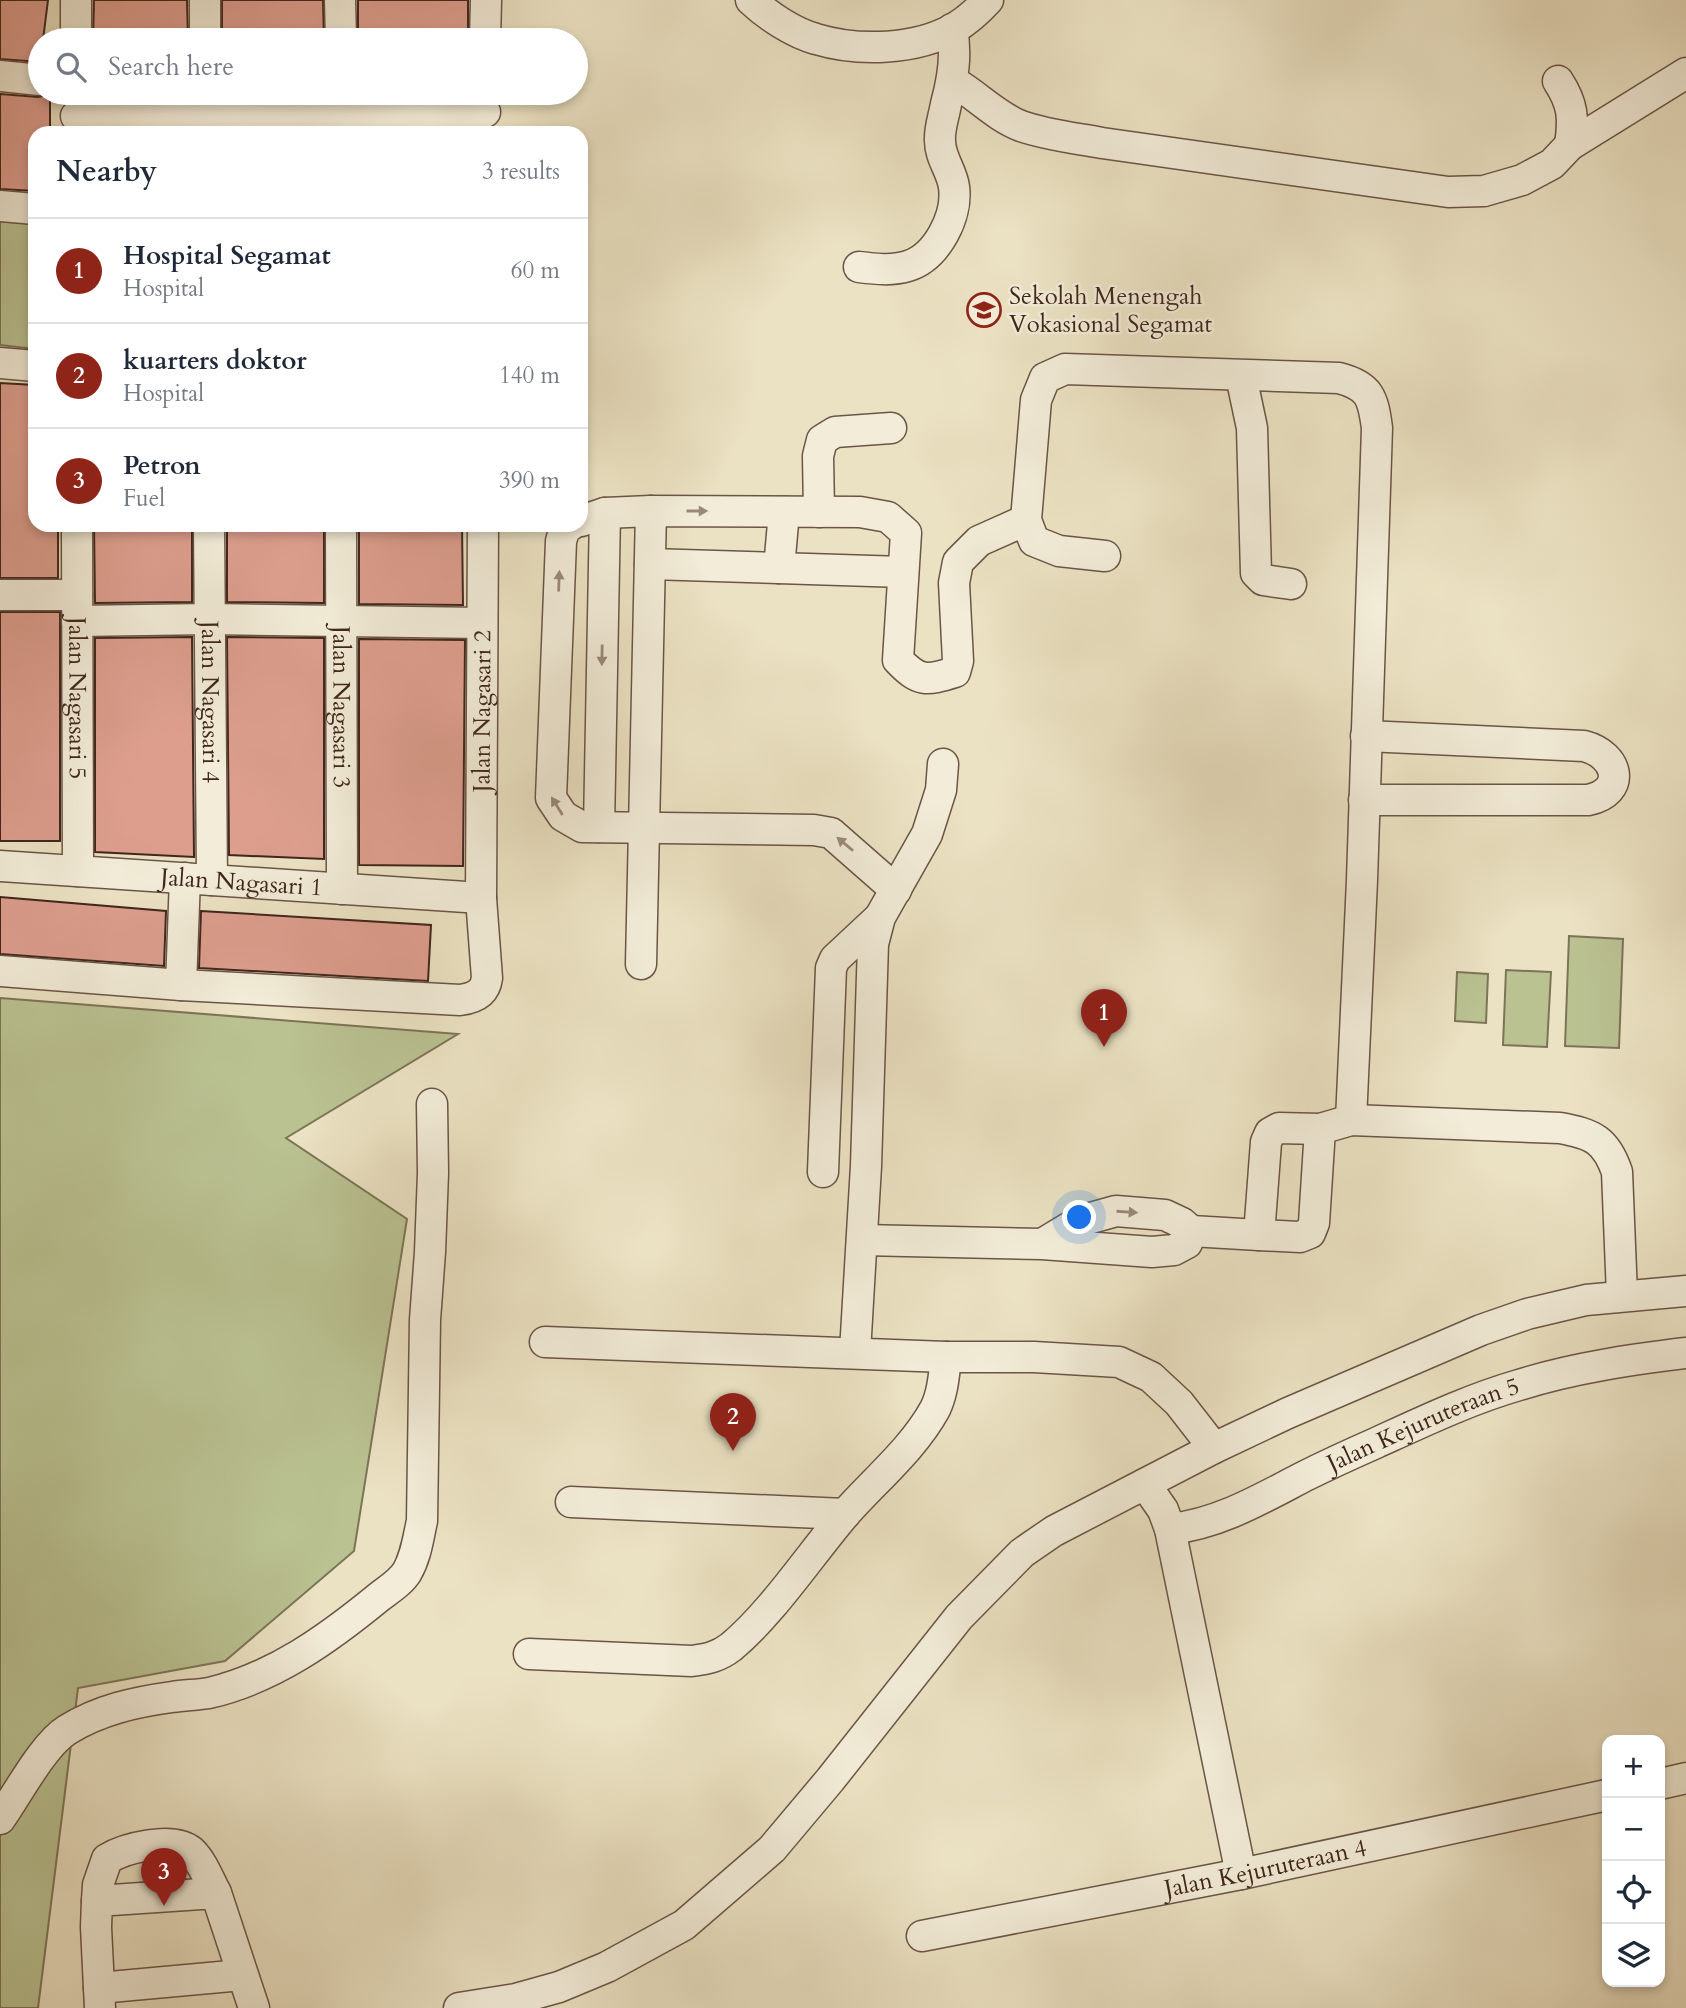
<!DOCTYPE html>
<html lang="en">
<head>
<meta charset="utf-8">
<style>
	body { margin:0; font-family:Cardo,serif; background:#f2f2f3; color:#1f2937 }
	.controls { position:absolute; right:21px; bottom:21px; display:grid; overflow:hidden; border-radius:14px; box-shadow:0 4px 10px #0003 }
	.controls button { width:63px; height:63px; display:grid; place-items:center; padding:0; border:0; border-bottom:2px solid #e0e1e3; background:#fff; color:#1f2937; font:35px sans-serif }
	.you { position:absolute; left:1080px; top:1218px; width:24px; height:24px; margin:-18px; border:5px solid #fff; border-radius:50%; background:#1a73e8; box-shadow:0 0 0 10px #1a73e833 }
	.badge { display:grid; place-items:center; width:46px; height:46px; border-radius:50%; background:#8f2418; color:#fff; font-size:23px; font-weight:700 }
	.pin { position:absolute; translate:-50% -58px; filter:drop-shadow(0 2px 4px #0008) }
	.pin::after { content:''; position:absolute; top:37px; width:24px; height:21px; background:inherit; clip-path:polygon(0 0,100% 0,50% 100%) }
	.list { margin:0; padding:0; list-style:none }
	h2 { display:flex; justify-content:space-between; align-items:center; height:91px; margin:0; padding:0 28px; font-size:30px }
	h2 small { font-size:23px; font-weight:400; color:#747a83 }
	.list li { display:grid; grid-template-columns:46px 1fr auto; gap:21px; align-items:center; box-sizing:border-box; height:105px; padding:0 28px; border-top:2px solid #e0e1e3 }
	.list b { display:block; font-size:26px; white-space:nowrap }
	.list p { margin:0; font-size:23px; white-space:nowrap; color:#747a83 }
	.list em { font-size:23px; font-style:normal; color:#747a83 }
	.icon { flex:none; width:38px; height:38px; fill:none; stroke:currentColor; stroke-width:2; stroke-linecap:round; stroke-linejoin:round }
	.map { position:relative; flex:none; width:1686px; height:2008px; overflow:hidden }
	.search { position:absolute; background:#fff; box-shadow:0 4px 10px #0003; left:28px; top:28px; width:560px; height:77px; display:flex; align-items:center; gap:18px; box-sizing:border-box; padding:0 24px; border-radius:38px; color:#747a83; font-size:26px }
	.panel { position:absolute; background:#fff; box-shadow:0 4px 10px #0003; left:28px; top:126px; width:560px; height:406px; border-radius:21px }
	.map>svg:first-child { display:block }
	.green { fill:#bac292; stroke:#7d7457; stroke-width:2 }
	.building { fill:#dd9e8e; stroke:#40261c; stroke-width:2 }
	.lines { fill:none; stroke-linecap:round; stroke-linejoin:round }
	.minor-casing { stroke:#6b5546; stroke-width:33 }
	.minor { stroke:#f2ecd8; stroke-width:30 }
	.oneway { fill:#99897a }
	.labels { text-anchor:middle; dominant-baseline:central; stroke-width:5; stroke-linejoin:round; paint-order:stroke }
	.poi-label { font-size:24px; fill:#40261c; stroke:#f2ecd8; text-anchor:start }
	.street-label { font-size:24px; fill:#40261c; stroke:#f2ecd8 }
</style>
</head>
<body>
<div class="map">
<svg width="1686" height="2008" viewBox="0 0 1686 2008">
	<rect width="100%" height="100%" fill="#ebe2c3"/>
	<filter id="stains"><feTurbulence type="fractalNoise" baseFrequency=".00286" numOctaves="4"/><feColorMatrix values="0 0 0 0 .2 0 0 0 0 .09 0 0 0 0 .02 0 0 0 .5 -.17"/></filter>
	<radialGradient id="worn" r=".72"><stop offset=".6" stop-color="#630" stop-opacity="0"/><stop offset="1" stop-color="#630" stop-opacity=".3"/></radialGradient>
	<!-- green -->
	<path class="green" d="M0 219 35 223V349L0 345Z
		M1569 936 1623 939 1619 1048 1565 1046Z
		M1506 970 1551 972 1547 1047 1503 1045Z
		M1457 972 1488 974 1486 1023 1455 1021Z
		M0 998 458 1034 286 1138 407 1219 354 1551 225 1661 78 1688 38 2008H0Z"/>
	<!-- building -->
	<path class="building" d="M0 0H48L43 40H40V62L0 59Z
		M94 0H187L188 40H93Z
		M222 0H323L324 40H222Z
		M358 0H468V40H358Z
		M86 93H461V95L86 98Z
		M0 94 38 97 50 94V133H35V191L0 189Z
		M462 130V133H127Z
		M0 383 35 385V525H58V578H0Z
		M94 525H192V602L95 603Z
		M227 525H324V603L227 602Z
		M359 525H462L463 605 359 604Z
		M0 612H60V841H0Z
		M192 637 194 857 95 852V638Z
		M227 637 324 638V859L229 855Z
		M359 639 465 640 463 866 359 865Z
		M0 897 166 911 164 966 0 954Z
		M201 911 431 925 428 981 199 968Z"/>
	<g class="lines">
		<!-- minor casing -->
		<g class="minor-casing">
			<g id="minor">
				<path d="M76 0V40"/>
				<path d="M205 0V40"/>
				<path d="M340 0 341 40"/>
				<path d="M751 0C768 16 794 33 816 39 859 52 916 50 955 28 968 20 978 11 988 0"/>
				<path d="M485 40 486 0"/>
				<path d="M0 76 40 80"/>
				<path d="M952 81C976 94 995 116 1021 126 1046 135 1075 138 1102 143L1448 192 1484 191 1522 180 1552 164 1570 145 1686 73"/>
				<path d="M1558 81C1573 104 1574 118 1570 145"/>
				<path d="M76 116 485 112"/>
				<path d="M0 206 35 209"/>
				<path d="M859 267C875 269 892 271 908 266 937 257 958 216 954 187 952 171 940 158 940 141 939 129 944 116 946 104 953 79 957 55 952 29"/>
				<path d="M0 363 35 366"/>
				<path d="M1241 376 1252 428 1256 573 1263 580 1291 584"/>
				<path d="M819 512 818 456 822 440 835 432 891 428"/>
				<path d="M581 521 605 513 651 511 860 512 888 517 906 533 898 660C919 682 926 681 955 672L958 661 954 583 958 562 979 541 1026 520"/>
				<path id="s1" d="M77 525 78 871"/>
				<path id="s2" d="M209 525 212 880"/>
				<path id="s3" d="M341 525 342 889"/>
				<path d="M571 525 565 528 561 541 551 798 563 816 582 827 814 830 831 833 896 890"/>
				<path d="M1105 556 1059 551 1034 541 1026 520 1036 400 1045 378 1065 369 1339 378C1370 386 1373 398 1377 428L1362 880 1351 1120"/>
				<path d="M650 564 903 572"/>
				<path d="M779 568 784 512"/>
				<path d="M0 595H77"/>
				<path d="M77 621 210 619 482 623"/>
				<path d="M1364 800H1588C1627 792 1619 755 1584 746L1366 736"/>
				<path d="M599 827 605 513"/>
				<path id="s4" d="M0 866 481 898"/>
				<path d="M641 964 651 511"/>
				<path id="s5" d="M0 971 181 985 460 1000C475 998 485 993 487 978L481 898 483 525"/>
				<path d="M181 985 185 878"/>
				<path d="M823 1172 831 968 835 959 880 917"/>
				<path d="M1191 1231 1259 1235 1266 1142 1270 1133 1279 1128 1320 1129 1351 1120 1560 1128C1593 1134 1606 1140 1617 1172L1622 1295"/>
				<path d="M1259 1235 1300 1237 1310 1233 1314 1223 1320 1129"/>
				<path d="M862 1240 1042 1244 1152 1252 1174 1250 1187 1243 1191 1231 1182 1223 1165 1215 1116 1211 1080 1221 1042 1244"/>
				<path d="M545 1342 946 1357H1034L1119 1362 1151 1377 1179 1403 1214 1448"/>
				<path d="M855 1352 866 1166 873 944 880 917 927 834 941 790 943 764"/>
				<path d="M1145 1484 1163 1510 1170 1529 1241 1874"/>
				<path d="M571 1502 845 1514"/>
				<path id="s6" d="M1170 1529C1218 1524 1261 1499 1303 1477 1327 1465 1351 1454 1376 1443 1422 1422 1470 1399 1519 1385 1573 1368 1629 1360 1686 1353"/>
				<path d="M529 1654 692 1661C707 1659 718 1657 731 1647 772 1613 810 1555 845 1514 875 1480 913 1449 935 1409 943 1393 944 1374 946 1357"/>
				<path d="M1660 1784 1686 1778"/>
				<path d="M0 1819C17 1795 43 1745 67 1730 99 1710 135 1702 172 1697 185 1695 197 1695 209 1693 274 1678 329 1638 379 1597 388 1590 401 1582 407 1572 416 1556 418 1539 422 1521L425 1320 430 1252 433 1173 432 1104"/>
				<path d="M97 1901 98 1885 107 1859C125 1848 173 1836 191 1851 202 1861 209 1880 216 1893"/>
				<path id="s7" d="M922 1936 1241 1874 1607 1795"/>
				<path d="M99 1988 242 1975"/>
				<path d="M100 2008 96 1927 97 1901 216 1893 254 2008"/>
				<path d="M459 2008 516 1999 559 1987 607 1967 684 1925 772 1849 830 1780 959 1617 1022 1553 1054 1531 1214 1448 1288 1413 1481 1330 1527 1314 1586 1300 1686 1291"/>
			</g>
		</g>
		<!-- minor -->
		<use href="#minor" class="minor"/>
	</g>
	<!-- one-way arrows -->
	<defs><path id="oneway-solid" d="M-6-.8H1V-3.2L6.5 0L1 3.2V.8H-6Z" transform="scale(1.75)"/></defs>
	<g class="oneway">
		<use href="#oneway-solid" transform="translate(697 511)"/>
		<use href="#oneway-solid" transform="translate(559 581) rotate(-88)"/>
		<use href="#oneway-solid" transform="translate(602 655) rotate(91)"/>
		<use href="#oneway-solid" transform="translate(557 806) rotate(-122)"/>
		<use href="#oneway-solid" transform="translate(845 844) rotate(-140)"/>
		<use href="#oneway-solid" transform="translate(1127 1212) rotate(4)"/>
	</g>
	<!-- icons -->
	<defs>
		<g id="school-ring" transform="scale(1.75)"><circle r="9.5" fill="#f2ecd8" stroke="#8f2418" stroke-width="1.5"/><path d="M0-5L7-2L0 1L-7-2ZM-4 1L0 2.5L4 1V4Q0 6-4 4Z" fill="#8f2418"/></g>
	</defs>
	<g fill-rule="evenodd">
		<use href="#school-ring" x="984" y="310"/>
	</g>
	<g class="labels">
		<!-- poi labels -->
		<g class="poi-label">
			<text x="1009" y="296">Sekolah Menengah<tspan x="1009" dy="28">Vokasional Segamat</tspan></text>
		</g>
		<!-- street labels -->
		<g class="street-label">
			<text stroke="none"><textPath href="#s1" startOffset="173">Jalan Nagasari 5</textPath></text>
			<text stroke="none"><textPath href="#s2" startOffset="177">Jalan Nagasari 4</textPath></text>
			<text stroke="none"><textPath href="#s3" startOffset="182">Jalan Nagasari 3</textPath></text>
			<text stroke="none"><textPath href="#s5" startOffset="766">Jalan Nagasari 2</textPath></text>
			<text stroke="none"><textPath href="#s4" startOffset="242">Jalan Nagasari 1</textPath></text>
			<text stroke="none"><textPath href="#s6" startOffset="275">Jalan Kejuruteraan 5</textPath></text>
			<text stroke="none"><textPath href="#s7" startOffset="350">Jalan Kejuruteraan 4</textPath></text>
		</g>
	</g>
	<rect width="100%" height="100%" filter="url(#stains)"/>
	<rect width="100%" height="100%" fill="url(#worn)"/>
</svg>
<div class="controls">
<button>+</button>
<button>−</button>
<button><svg class="icon" aria-label="locate" viewBox="0 0 24 24"><circle cx="12" cy="12" r="6"/><path d="M12 2v4M12 18v4M2 12h4M18 12h4"/></svg></button>
<button><svg class="icon" aria-label="layers" viewBox="0 0 24 24"><path d="M12 4l9 5-9 5-9-5zM3 14l9 5 9-5"/></svg></button>
</div>
<div class="you"></div>
<div class="pin badge" style="left:1104px;top:1047px">1</div>
<div class="pin badge" style="left:733px;top:1451px">2</div>
<div class="pin badge" style="left:164px;top:1906px">3</div>
<div class="search"><svg class="icon" aria-label="search" viewBox="0 0 24 24"><circle cx="10" cy="10" r="6"/><path d="M15 15l6 6"/></svg>Search here</div>
<section class="panel">
<h2>Nearby<small>3 results</small></h2>
<ul class="list">
<li><span class="badge">1</span><div><b>Hospital Segamat</b><p>Hospital</p></div><em>60 m</em></li>
<li><span class="badge">2</span><div><b>kuarters doktor</b><p>Hospital</p></div><em>140 m</em></li>
<li><span class="badge">3</span><div><b>Petron</b><p>Fuel</p></div><em>390 m</em></li>
</ul>
</section>
</div>
</body>
</html>
